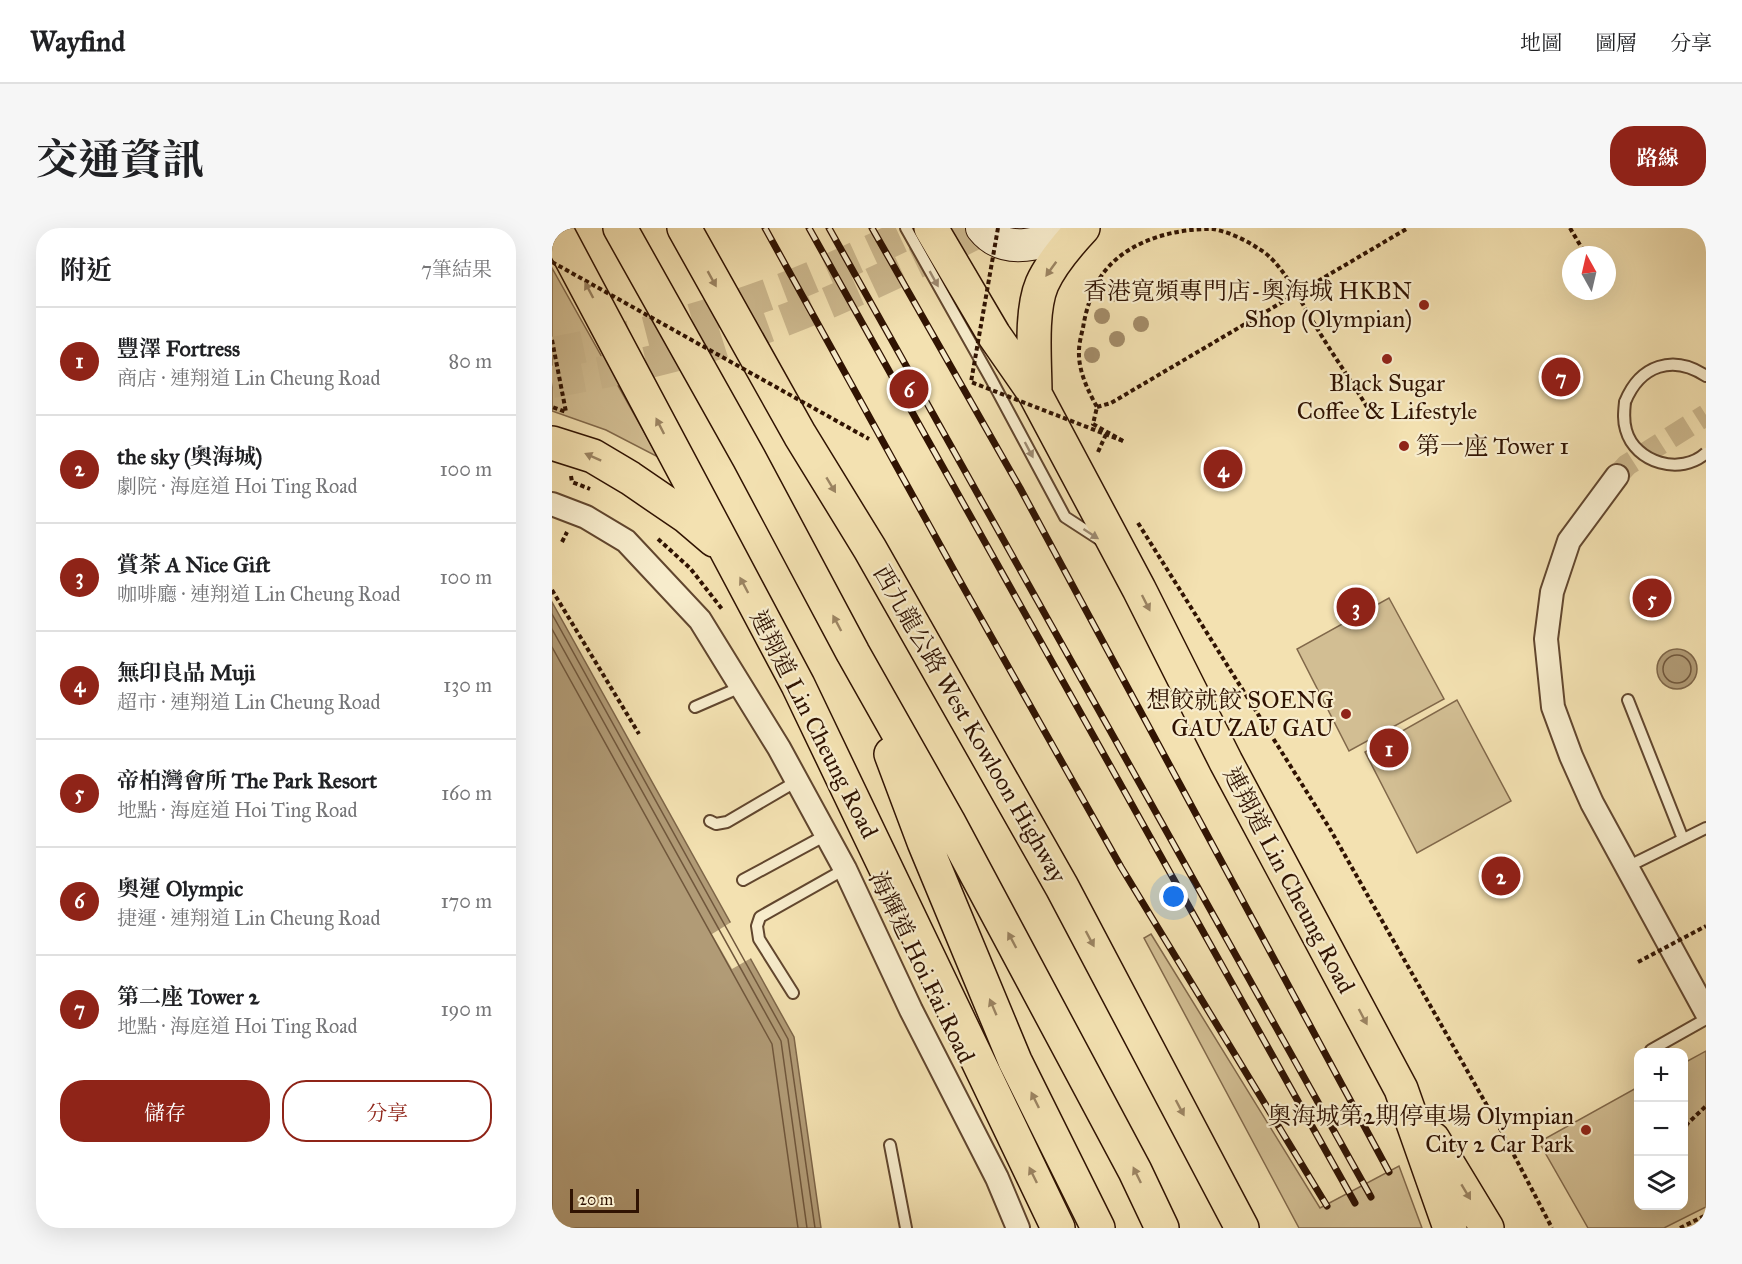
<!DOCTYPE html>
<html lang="zh-TW">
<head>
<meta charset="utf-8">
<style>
	body { margin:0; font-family:"IM FELL Great Primer","Noto Serif TC",serif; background:#f6f6f6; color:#202124 }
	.controls { position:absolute; right:18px; bottom:18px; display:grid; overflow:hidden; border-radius:12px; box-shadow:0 6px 24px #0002 }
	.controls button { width:54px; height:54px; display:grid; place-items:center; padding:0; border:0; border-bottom:2px solid #e0e0e0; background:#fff; color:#202124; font:30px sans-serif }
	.compass { position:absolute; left:1010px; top:18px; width:54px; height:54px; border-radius:50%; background:#fff; box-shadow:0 6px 24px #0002; rotate:352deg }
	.scale { position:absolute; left:18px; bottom:15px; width:69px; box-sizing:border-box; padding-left:6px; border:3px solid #301302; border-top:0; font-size:16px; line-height:21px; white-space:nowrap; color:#301302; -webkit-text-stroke:4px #f7eccc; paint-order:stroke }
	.you { position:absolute; left:622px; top:669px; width:21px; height:21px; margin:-15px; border:4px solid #fff; border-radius:50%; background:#1a73e8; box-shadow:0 0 0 9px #1a73e833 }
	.badge { display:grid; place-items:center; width:39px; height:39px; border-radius:50%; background:#8f2418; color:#fff; font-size:20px; font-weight:700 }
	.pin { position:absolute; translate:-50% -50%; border:3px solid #fff; box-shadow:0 2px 6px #0006 }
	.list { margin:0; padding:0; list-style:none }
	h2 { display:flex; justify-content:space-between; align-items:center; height:78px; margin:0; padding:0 24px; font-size:26px }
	h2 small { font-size:20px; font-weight:400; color:#757577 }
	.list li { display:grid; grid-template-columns:39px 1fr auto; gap:18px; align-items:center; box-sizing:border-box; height:108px; padding:0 24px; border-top:2px solid #e0e0e0 }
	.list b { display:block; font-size:22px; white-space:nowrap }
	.list p { margin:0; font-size:20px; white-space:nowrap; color:#757577 }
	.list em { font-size:20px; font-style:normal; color:#757577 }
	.actions { display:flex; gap:12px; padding:18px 24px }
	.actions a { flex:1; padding:14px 0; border:2px solid #8f2418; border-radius:24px; text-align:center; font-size:21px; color:#8f2418 }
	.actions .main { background:#8f2418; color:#fff }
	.icon { flex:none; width:33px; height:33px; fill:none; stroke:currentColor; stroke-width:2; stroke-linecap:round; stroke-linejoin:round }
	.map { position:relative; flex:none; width:1154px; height:1000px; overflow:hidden; border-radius:24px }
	header { display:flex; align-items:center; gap:36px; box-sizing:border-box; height:84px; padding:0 30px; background:#fff; border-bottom:2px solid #e0e0e0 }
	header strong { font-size:28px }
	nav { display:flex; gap:33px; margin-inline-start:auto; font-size:21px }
	.intro { display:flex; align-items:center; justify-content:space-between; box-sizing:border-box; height:144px; padding:0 36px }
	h1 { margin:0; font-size:42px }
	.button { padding:15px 27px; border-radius:24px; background:#8f2418; color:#fff; font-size:21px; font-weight:700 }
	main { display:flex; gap:36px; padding:0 36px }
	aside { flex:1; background:#fff; border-radius:24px; box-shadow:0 6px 24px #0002 }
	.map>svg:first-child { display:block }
	.green { fill:#d2be93; stroke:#81684a; stroke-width:1.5 }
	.water { fill:#b19b76; stroke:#7d6548; stroke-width:1.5 }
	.pier { fill:#f3e1b1 }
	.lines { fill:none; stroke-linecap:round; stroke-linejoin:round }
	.shore { stroke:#70573c; stroke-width:1.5 }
	.minor-tunnel { stroke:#ccb88e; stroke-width:22; stroke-dasharray:22 11; stroke-linecap:butt }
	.secondary-tunnel { stroke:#ccb88e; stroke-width:32; stroke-dasharray:32 16; stroke-linecap:butt }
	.service-casing { stroke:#61462e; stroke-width:14 }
	.minor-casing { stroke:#61462e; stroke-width:26 }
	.secondary-casing { stroke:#301302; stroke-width:34 }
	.trunk-casing { stroke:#301302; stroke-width:36 }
	.motorway-casing { stroke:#301302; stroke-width:36 }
	.path { stroke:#301302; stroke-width:4; stroke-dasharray:4.5 3; stroke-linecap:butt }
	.service { stroke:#f7eccc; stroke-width:10 }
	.minor { stroke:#f7eccc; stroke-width:22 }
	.secondary { stroke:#f7eccc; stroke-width:32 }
	.trunk { stroke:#f3e1b1; stroke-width:33 }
	.motorway { stroke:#f3e1b1; stroke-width:33 }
	.rail-casing { stroke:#301302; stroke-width:7 }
	.rail { stroke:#f7eccc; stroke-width:4.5; stroke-dasharray:14; stroke-linecap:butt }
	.service-bridge-casing { stroke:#61462e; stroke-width:14; stroke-linecap:butt }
	.path-bridge { stroke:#301302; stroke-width:4; stroke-dasharray:4.5 3; stroke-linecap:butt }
	.service-bridge { stroke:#f7eccc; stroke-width:10 }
	.tree { fill:#a38c69 }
	.oneway { fill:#9b8462 }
	.oneway2 { fill:#9d8a71 }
	.poi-dot { fill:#8f2418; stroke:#f7eccc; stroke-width:2 }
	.labels { text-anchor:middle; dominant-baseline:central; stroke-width:4.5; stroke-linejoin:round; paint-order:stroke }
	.poi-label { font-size:24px; fill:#301302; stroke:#f7eccc; text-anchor:end }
	.street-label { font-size:24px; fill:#301302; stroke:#f7eccc }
</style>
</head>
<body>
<header>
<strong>Wayfind</strong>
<nav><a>地圖</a><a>圖層</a><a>分享</a></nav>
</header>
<div class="intro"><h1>交通資訊</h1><a class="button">路線</a></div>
<main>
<aside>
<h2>附近<small>7筆結果</small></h2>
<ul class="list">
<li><span class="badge">1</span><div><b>豐澤 Fortress</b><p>商店 · 連翔道 Lin Cheung Road</p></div><em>80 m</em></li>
<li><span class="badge">2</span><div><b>the sky (奧海城)</b><p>劇院 · 海庭道 Hoi Ting Road</p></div><em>100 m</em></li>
<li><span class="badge">3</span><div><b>賞茶 A Nice Gift</b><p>咖啡廳 · 連翔道 Lin Cheung Road</p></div><em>100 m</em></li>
<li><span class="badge">4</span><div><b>無印良品 Muji</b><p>超市 · 連翔道 Lin Cheung Road</p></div><em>130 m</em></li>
<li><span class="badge">5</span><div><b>帝柏灣會所 The Park Resort</b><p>地點 · 海庭道 Hoi Ting Road</p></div><em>160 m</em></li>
<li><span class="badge">6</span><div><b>奧運 Olympic</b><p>捷運 · 連翔道 Lin Cheung Road</p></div><em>170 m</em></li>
<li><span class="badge">7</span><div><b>第二座 Tower 2</b><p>地點 · 海庭道 Hoi Ting Road</p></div><em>190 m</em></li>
</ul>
<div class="actions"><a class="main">儲存</a><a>分享</a></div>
</aside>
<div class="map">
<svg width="1154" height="1000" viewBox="0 0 1154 1000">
	<rect width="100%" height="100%" fill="#f3e1b1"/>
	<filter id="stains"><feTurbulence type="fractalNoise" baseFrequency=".00333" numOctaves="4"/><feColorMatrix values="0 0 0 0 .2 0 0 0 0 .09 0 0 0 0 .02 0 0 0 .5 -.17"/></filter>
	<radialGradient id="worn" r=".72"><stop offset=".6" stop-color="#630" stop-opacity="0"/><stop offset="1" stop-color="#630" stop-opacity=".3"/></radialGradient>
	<!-- green -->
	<path class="green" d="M0 40 106 229 54 202 0 183Z
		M837 370 892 471 797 523 745 421Z
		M905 472 959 573 865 625 813 524Z
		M599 706 768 980 847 938 870 1000H747L592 710Z
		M1154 823V979L1112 1000H1036L987 914 1086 859V978H1132V835Z"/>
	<!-- water -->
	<path class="water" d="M0 374 242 809 269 1000H0Z
		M1105 441a20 20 0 1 1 40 0a20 20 0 1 1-40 0Z"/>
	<!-- pier -->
	<path class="pier" d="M181 693 201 729 180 741 160 706Z"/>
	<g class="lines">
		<!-- shore -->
		<path class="shore" d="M0 386 236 811 263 1000
			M0 401 229 813 255 1000
			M0 419 220 816 246 1000
			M1111 441a14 14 0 1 1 28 0a14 14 0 1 1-28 0Z"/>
		<!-- minor-tunnel -->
		<path class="minor-tunnel" d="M1065 248 1075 237 1154 187"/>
		<!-- secondary-tunnel -->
		<path class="secondary-tunnel" d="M0 125C72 112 143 93 212 68 266 49 317 23 368 0
			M0 154C49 145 99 135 147 121 247 92 342 47 434 0"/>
		<!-- service casing -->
		<g class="service-casing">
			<path id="service" d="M354 0 439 151 513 289 550 313
				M1073 174C1088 137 1121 126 1154 148
				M1076 472 1131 611
				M143 479 189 459
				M158 593 164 596 175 594 245 553
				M1075 639 1154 600
				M191 652 274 607
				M241 765 207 711 205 698 208 689 293 641
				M1099 822 1154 791
				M338 917 354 1000"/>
		</g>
		<!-- minor casing -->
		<g class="minor-casing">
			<path id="minor" d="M1065 248 1017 313 1000 364 994 411 1001 479 1019 528 1040 575 1154 784
				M0 276 34 289 74 313 148 392 227 520 293 641 359 782 445 950 466 1000"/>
		</g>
		<!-- secondary casing -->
		<g class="secondary-casing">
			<path id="secondary" d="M430 0C453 29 493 16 520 0"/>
		</g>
		<!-- trunk casing -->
		<g class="trunk-casing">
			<path id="trunk" d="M3 0 246 457 506 1000
				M379 0 442 107 483 166 587 361 674 534 849 861 898 1000
				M483 166C483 135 478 84 490 56 498 38 517 15 531 0
				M0 215 41 228 78 250 135 289 162 312
				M881 911 935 1000"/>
		</g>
		<!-- motorway casing -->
		<g class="motorway-casing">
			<path id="motorway" d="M68 0 197 230 301 425 396 593 583 943 610 1000
				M132 0 248 207 318 321 510 659 690 1000
				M339 526 372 614 463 833 546 1000"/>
		</g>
		<!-- path -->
		<path class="path" d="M1018 0 1034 27
			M0 112 14 184 0 179
			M545 179 559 175 856 0
			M571 213 541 196 545 179C536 163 526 142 527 123 527 116 529 108 531 100 533 86 538 70 544 57 564 16 618 0 661 1 677 4 694 12 707 21 729 33 746 69 759 90 776 120 797 149 815 179
			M546 224 555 204
			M19 248 20 254 38 261
			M586 295 778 601 950 904 1000 1000
			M106 311 138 340 170 381
			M10 314 15 304
			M0 362 87 506
			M1132 890 1135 896
			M1132 905 1135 896 1154 878
			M1128 1000 1154 987"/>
		<!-- service -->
		<use href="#service" class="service"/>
		<!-- minor -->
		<use href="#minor" class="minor"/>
		<!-- secondary -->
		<use href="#secondary" class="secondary"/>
		<!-- trunk -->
		<use href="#trunk" class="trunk"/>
		<!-- motorway -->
		<use href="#motorway" class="motorway"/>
		<!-- rail casing -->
		<g class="rail-casing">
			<path id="rail" d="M213 0 404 346 569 639 775 978
				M257 0 803 975
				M277 0 819 969
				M320 0 468 260 837 944"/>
		</g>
		<!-- rail -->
		<use href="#rail" class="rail"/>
		<!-- service-bridge casing -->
		<g class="service-bridge-casing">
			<path id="service-bridge" d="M1073 174C1072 184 1071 192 1074 202 1083 235 1129 248 1154 225"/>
		</g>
		<!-- path-bridge -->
		<path class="path-bridge" d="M446 0 419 154 571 213
			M0 34 317 211
			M1086 734 1154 698"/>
		<!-- service-bridge -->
		<use href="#service-bridge" class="service-bridge"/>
	</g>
	<!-- trees -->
	<g class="tree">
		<circle cx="564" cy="66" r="8"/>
		<circle cx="550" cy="88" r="8"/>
		<circle cx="589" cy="96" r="8"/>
		<circle cx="565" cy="111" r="8"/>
		<circle cx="540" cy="127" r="8"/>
	</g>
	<!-- one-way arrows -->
	<defs><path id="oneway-solid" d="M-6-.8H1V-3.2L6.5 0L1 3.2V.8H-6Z" transform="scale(1.5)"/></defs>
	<g class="oneway">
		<use href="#oneway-solid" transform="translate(499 41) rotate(126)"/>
		<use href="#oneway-solid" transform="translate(160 51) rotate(61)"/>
		<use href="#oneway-solid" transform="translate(37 62) rotate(-118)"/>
		<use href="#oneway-solid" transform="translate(108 198) rotate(-117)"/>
		<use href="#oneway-solid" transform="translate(41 229) rotate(-156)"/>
		<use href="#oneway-solid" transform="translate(279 257) rotate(59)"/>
		<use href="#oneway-solid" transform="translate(192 357) rotate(-118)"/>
		<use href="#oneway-solid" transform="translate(594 375) rotate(63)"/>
		<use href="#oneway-solid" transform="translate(285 395) rotate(-118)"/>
		<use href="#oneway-solid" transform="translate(538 711) rotate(62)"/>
		<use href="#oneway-solid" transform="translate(460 712) rotate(-118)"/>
		<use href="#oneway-solid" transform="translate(441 779) rotate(-113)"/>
		<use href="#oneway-solid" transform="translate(811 789) rotate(62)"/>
		<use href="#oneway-solid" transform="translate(483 872) rotate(-116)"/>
		<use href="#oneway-solid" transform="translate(628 880) rotate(62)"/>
		<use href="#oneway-solid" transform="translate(481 947) rotate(-116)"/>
		<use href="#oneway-solid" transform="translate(585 947) rotate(-116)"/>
		<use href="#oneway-solid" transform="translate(914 964) rotate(59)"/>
	</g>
	<g class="oneway2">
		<use href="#oneway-solid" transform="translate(382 51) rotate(61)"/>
		<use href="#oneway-solid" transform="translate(477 222) rotate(62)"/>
		<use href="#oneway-solid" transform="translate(539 306) rotate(33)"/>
	</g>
	<!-- markers -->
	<g class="poi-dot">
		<circle cx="872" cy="77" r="6"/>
		<circle cx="835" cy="131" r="6"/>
		<circle cx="852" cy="218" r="6"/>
		<circle cx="794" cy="486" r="6"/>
		<circle cx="1034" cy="902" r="6"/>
	</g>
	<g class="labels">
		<!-- poi labels -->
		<g class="poi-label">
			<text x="860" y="63">香港寬頻專門店-奧海城 HKBN<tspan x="860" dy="28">Shop (Olympian)</tspan></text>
			<text x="835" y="155" text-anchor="middle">Black Sugar<tspan x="835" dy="28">Coffee &amp; Lifestyle</tspan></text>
			<text x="864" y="218" text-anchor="start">第一座 Tower 1</text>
			<text x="782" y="472">想餃就餃 SOENG<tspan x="782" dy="28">GAU ZAU GAU</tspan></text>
			<text x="1022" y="888">奧海城第2期停車場 Olympian<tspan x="1022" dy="28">City 2 Car Park</tspan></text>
		</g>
		<!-- street labels -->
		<g class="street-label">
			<text transform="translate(262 496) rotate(63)">連翔道 Lin Cheung Road</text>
			<text transform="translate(418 496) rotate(60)">西九龍公路 West Kowloon Highway</text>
			<text transform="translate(737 652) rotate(62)">連翔道 Lin Cheung Road</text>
			<text transform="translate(370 739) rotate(64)">海輝道 Hoi Fai Road</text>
		</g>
	</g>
	<rect width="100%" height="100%" filter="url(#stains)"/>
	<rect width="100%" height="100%" fill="url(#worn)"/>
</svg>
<div class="controls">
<button>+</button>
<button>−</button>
<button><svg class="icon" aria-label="layers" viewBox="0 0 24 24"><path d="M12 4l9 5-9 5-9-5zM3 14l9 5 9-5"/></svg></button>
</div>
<svg class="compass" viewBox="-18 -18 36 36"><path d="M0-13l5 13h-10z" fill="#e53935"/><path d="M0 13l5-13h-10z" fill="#757577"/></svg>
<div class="scale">20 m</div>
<div class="you"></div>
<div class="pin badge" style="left:837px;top:520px">1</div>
<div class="pin badge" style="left:949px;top:648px">2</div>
<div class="pin badge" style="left:804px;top:379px">3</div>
<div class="pin badge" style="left:671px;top:241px">4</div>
<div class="pin badge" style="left:1100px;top:370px">5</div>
<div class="pin badge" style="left:357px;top:161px">6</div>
<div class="pin badge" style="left:1009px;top:149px">7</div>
</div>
</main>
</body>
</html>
